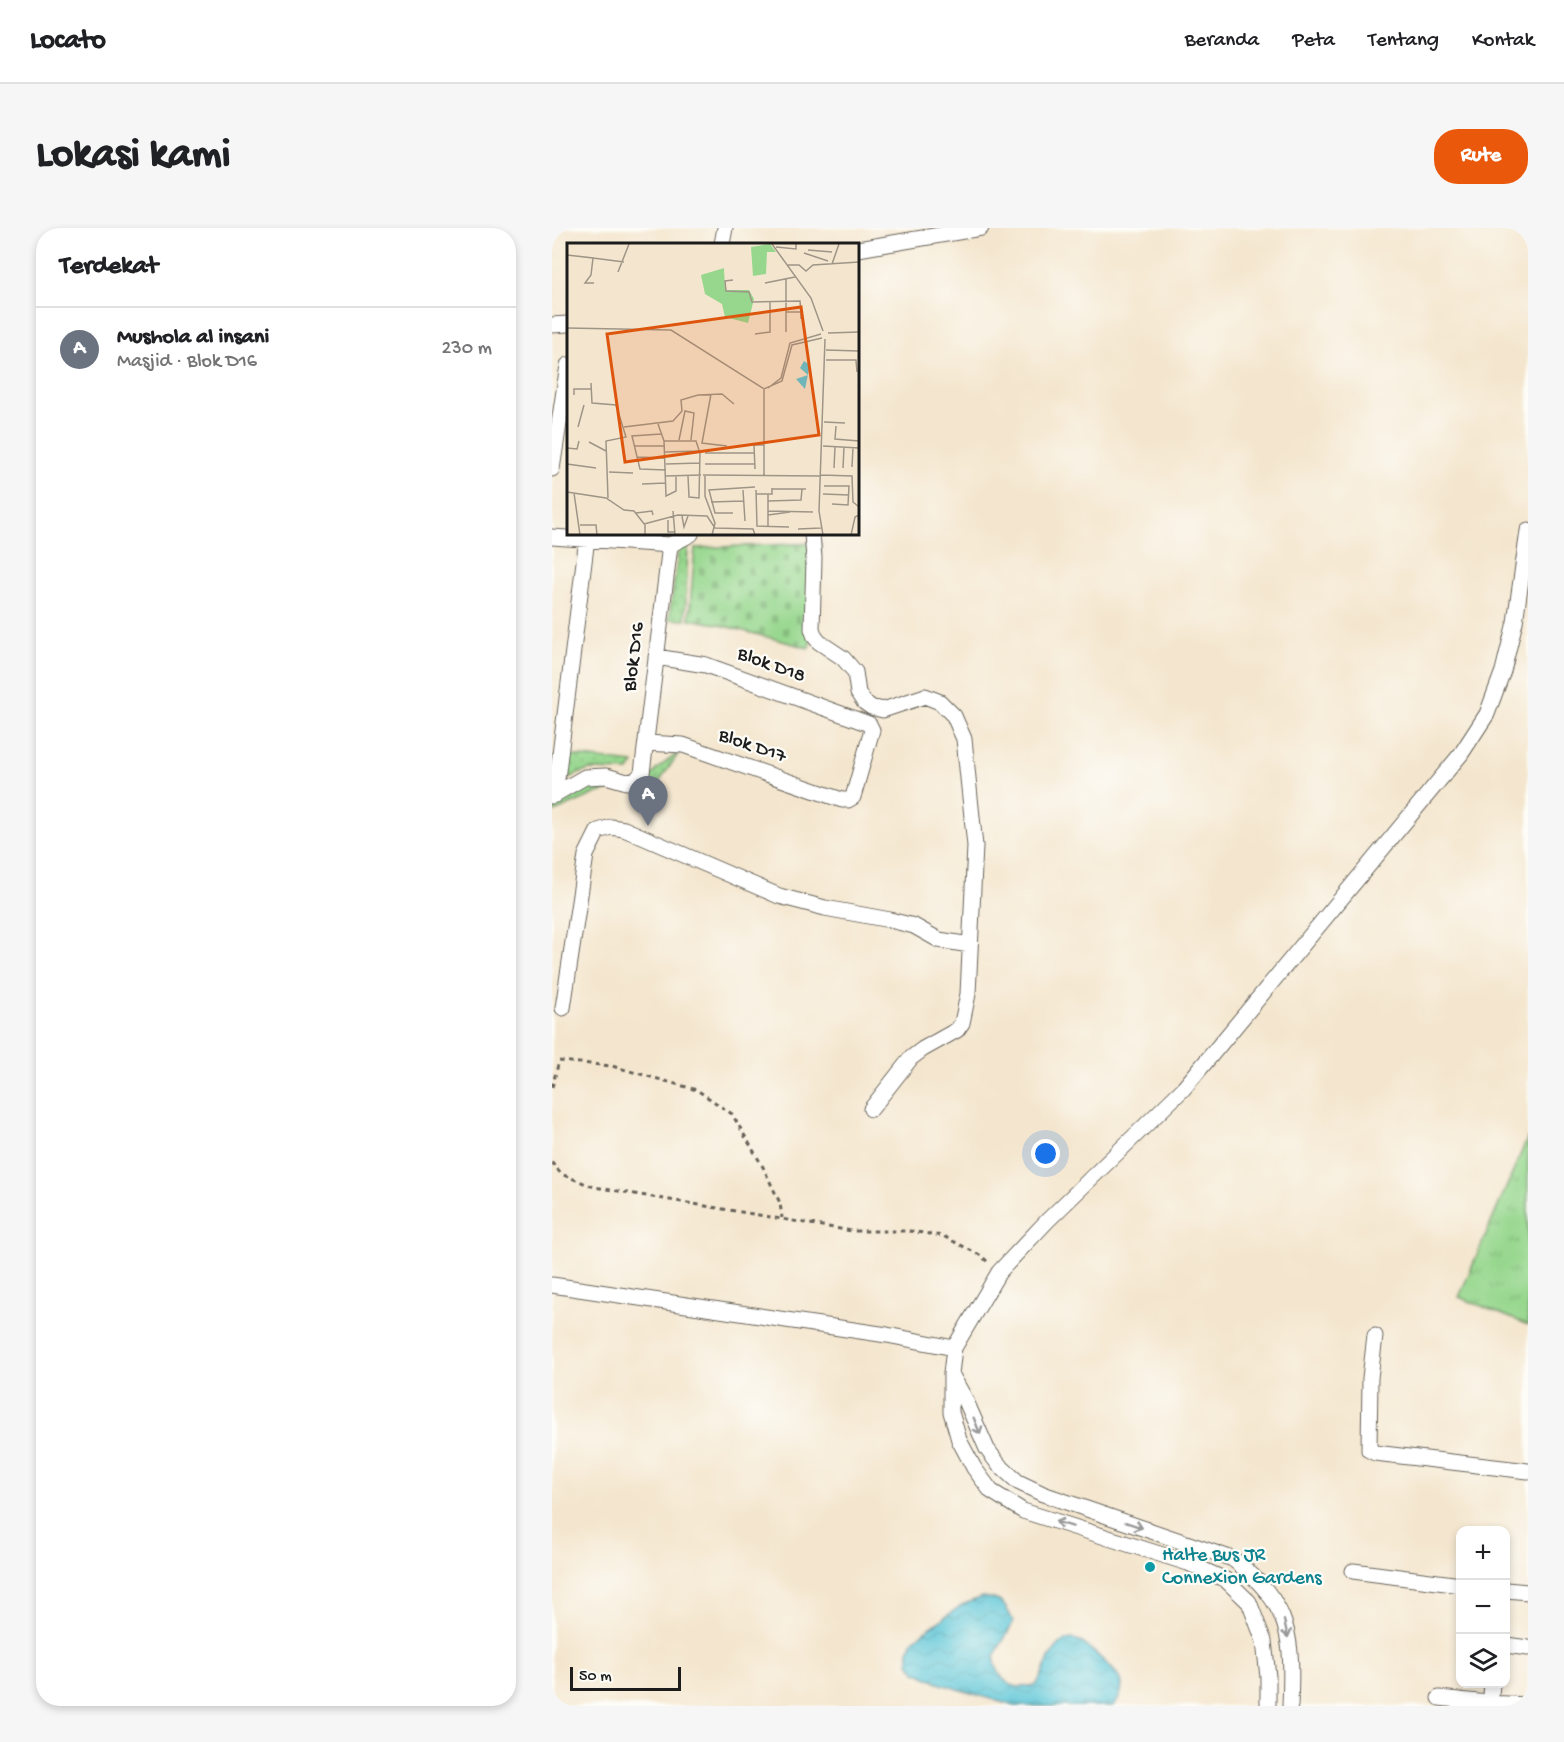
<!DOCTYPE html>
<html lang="id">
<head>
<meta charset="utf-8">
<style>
	body { margin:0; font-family:"Gochi Hand",sans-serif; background:#f6f6f6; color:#202124 }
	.controls { position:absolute; right:18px; bottom:18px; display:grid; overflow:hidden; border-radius:12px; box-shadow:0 3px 9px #0003 }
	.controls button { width:54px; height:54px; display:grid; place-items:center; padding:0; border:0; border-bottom:2px solid #e0e0e0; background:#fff; color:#202124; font:30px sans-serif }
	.scale { position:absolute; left:18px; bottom:15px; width:111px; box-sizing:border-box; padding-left:6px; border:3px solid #1c1c1c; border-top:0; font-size:16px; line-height:21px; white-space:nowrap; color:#1c1c1c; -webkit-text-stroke:4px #fdfcf7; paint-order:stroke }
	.you { position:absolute; left:494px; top:926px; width:21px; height:21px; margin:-15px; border:4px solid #fff; border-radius:50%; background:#1a73e8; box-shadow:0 0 0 9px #1a73e833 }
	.badge { display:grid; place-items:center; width:39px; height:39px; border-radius:50%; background:#ea580c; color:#fff; font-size:20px; font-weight:700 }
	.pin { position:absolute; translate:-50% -50px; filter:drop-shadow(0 2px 3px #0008) }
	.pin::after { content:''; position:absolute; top:32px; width:21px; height:18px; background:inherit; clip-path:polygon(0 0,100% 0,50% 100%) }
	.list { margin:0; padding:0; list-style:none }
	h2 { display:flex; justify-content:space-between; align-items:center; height:78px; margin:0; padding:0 24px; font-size:26px }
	h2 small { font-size:20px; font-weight:400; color:#757577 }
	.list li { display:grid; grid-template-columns:39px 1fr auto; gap:18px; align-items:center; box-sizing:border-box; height:84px; padding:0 24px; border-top:2px solid #e0e0e0 }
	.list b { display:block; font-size:22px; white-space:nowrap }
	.list p { margin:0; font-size:20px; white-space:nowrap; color:#757577 }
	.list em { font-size:20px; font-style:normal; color:#757577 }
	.icon { flex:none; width:33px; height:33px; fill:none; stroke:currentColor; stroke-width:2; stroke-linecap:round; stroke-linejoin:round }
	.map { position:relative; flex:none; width:976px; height:1478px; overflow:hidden; border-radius:24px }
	header { display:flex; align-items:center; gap:36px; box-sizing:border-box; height:84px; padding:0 30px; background:#fff; border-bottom:2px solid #e0e0e0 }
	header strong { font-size:28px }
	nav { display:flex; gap:33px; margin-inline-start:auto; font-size:21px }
	.intro { display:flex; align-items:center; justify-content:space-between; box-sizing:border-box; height:144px; padding:0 36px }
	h1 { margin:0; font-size:42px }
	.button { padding:15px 27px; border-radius:24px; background:#ea580c; color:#fff; font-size:21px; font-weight:700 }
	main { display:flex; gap:36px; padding:0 36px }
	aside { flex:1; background:#fff; border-radius:24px; box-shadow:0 3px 9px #0003 }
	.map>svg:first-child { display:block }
	.grass { fill:url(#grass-tufts); stroke:#597a54; stroke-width:1.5 }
	.cemetery { fill:url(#cemetery-stones); stroke:#597a54; stroke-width:1.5 }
	.park { fill:url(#park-dots); stroke:#597a54; stroke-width:1.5 }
	.water { fill:url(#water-waves); stroke:#3c717a; stroke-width:1.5 }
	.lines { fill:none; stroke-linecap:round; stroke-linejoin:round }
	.street-casing { stroke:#68635a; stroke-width:17 }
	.path { stroke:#68635a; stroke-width:3; stroke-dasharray:4.5 4.5; stroke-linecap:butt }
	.street { stroke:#fff; stroke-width:15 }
	.oneway { stroke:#999 }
	.culture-dot { fill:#0f9aa8; stroke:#fdfcf7; stroke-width:2 }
	.labels { text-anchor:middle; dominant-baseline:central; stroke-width:4.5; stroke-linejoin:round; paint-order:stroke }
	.street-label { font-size:20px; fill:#1c1c1c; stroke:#fdfcf7 }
	.culture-label { font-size:20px; fill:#0d838f; stroke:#fdfcf7; text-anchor:start }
	.inset-road { fill:none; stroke:#9e9587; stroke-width:1.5 }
	.view { fill:#de560d; fill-opacity:0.15; stroke:#de560d; stroke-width:3 }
	.inset-edge { fill:none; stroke:#1c1c1c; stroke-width:3 }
</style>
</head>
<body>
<header>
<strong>Locato</strong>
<nav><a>Beranda</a><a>Peta</a><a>Tentang</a><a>Kontak</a></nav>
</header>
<div class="intro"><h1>Lokasi kami</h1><a class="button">Rute</a></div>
<main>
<aside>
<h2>Terdekat<small></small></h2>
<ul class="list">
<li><span class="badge" style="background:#6b7280">A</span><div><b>Mushola al insani</b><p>Masjid · Blok D16</p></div><em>230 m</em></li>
</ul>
</aside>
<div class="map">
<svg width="976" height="1478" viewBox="0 0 976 1478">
	<defs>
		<pattern id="grass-tufts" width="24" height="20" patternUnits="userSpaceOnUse" patternTransform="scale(1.5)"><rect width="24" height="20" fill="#96d78d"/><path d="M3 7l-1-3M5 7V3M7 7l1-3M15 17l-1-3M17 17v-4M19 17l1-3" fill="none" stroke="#81b879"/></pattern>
		<pattern id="cemetery-stones" width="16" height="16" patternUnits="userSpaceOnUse" patternTransform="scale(1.5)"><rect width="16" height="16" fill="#96d78d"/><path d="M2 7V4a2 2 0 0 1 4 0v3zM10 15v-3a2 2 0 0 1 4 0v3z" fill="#81b879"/></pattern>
		<pattern id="park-dots" width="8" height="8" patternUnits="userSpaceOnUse" patternTransform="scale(1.5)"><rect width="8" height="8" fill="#96d78d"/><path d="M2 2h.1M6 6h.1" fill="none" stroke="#81b879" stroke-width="1.8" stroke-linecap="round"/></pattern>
		<pattern id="water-waves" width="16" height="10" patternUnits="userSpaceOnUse" patternTransform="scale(1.5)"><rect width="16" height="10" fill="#5cc6d7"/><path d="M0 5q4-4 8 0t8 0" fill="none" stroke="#4faab8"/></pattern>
	</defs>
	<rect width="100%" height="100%" fill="#fdfcf7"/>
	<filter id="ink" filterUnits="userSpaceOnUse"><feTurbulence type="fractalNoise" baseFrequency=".0167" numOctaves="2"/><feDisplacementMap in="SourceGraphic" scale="12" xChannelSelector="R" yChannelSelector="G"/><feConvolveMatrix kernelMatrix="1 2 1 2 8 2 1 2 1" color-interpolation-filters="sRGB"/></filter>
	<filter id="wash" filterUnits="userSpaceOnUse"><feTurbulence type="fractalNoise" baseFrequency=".008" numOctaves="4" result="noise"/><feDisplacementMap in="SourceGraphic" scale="24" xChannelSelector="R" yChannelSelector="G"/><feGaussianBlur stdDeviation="1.35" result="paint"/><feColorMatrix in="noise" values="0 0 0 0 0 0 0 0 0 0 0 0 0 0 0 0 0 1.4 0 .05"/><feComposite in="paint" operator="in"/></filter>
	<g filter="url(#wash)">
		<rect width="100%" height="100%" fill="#f4e6ce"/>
		<!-- grass -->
		<path class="grass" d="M976 909V1097L907 1069Z"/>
		<!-- cemetery -->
		<path class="cemetery" d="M269 315 267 378 257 420 165 396 137 391 143 320Z"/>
		<!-- park -->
		<path class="park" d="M127 319H136L133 392 117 391Z
			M128 523 101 563 93 568 87 562 105 541Z
			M14 527 82 535 77 543 37 542 10 552Z
			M34 559 65 560 45 565 0 585V573Z"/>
		<!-- water -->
		<path class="water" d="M430 1369C450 1371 453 1375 461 1393L458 1401 442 1428C446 1453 460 1465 485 1456 492 1443 497 1426 508 1416 512 1412 519 1410 525 1412 534 1416 566 1444 569 1452 572 1462 567 1471 562 1478H462L386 1455 364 1444 357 1435V1422L361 1412 410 1377Z"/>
	</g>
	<g filter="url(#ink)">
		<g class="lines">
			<!-- street casing -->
			<g class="street-casing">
				<path id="street" d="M170 16 173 0
					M306 21 429 0
					M0 97 16 96
					M0 241 16 137
					M260 306 262 330 260 401 263 409 267 414 291 430 303 444 306 465 312 474 319 479 331 482 373 468 388 474 402 488 412 511 423 618 416 766 410 795 405 802 371 821 359 830 319 881
					M0 309 118 317 139 306
					M94 515 131 517 290 572H296L301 569 320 502 317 496 154 437 104 429
					M3 567 35 310
					M0 568 33 549 54 548 75 554 84 552 90 545 118 317
					M11 780 34 627 46 603 59 599 72 601 227 668 273 680 338 692 362 698 387 712 418 717
					M0 1057 335 1107 402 1120
					M823 1108 818 1150 817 1222 823 1225 976 1243
					M399 1146 414 1173 435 1221 447 1237 466 1254 491 1266 681 1331C739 1377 741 1408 738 1478
					M801 1343 909 1357
					M954 1362 976 1364
					M954 1417 976 1420
					M887 1470 936 1475 939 1467 940 1456
					M936 1475 976 1477
					M716 1478V1449L712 1413 697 1374 674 1352 636 1335 471 1283 439 1263 422 1240 407 1212 399 1184V1146L402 1120 447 1044 495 993 632 860 909 526 935 486 951 443 963 394 976 303"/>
			</g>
			<!-- path -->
			<path class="path" d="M0 859 7 833 60 838 145 862 180 886 211 939 228 975 230 990
				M0 934 9 946 42 959 300 1003H358L391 1008 428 1027 437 1035"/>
			<!-- street -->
			<use href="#street" class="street"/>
		</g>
		<!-- one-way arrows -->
		<defs><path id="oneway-shaft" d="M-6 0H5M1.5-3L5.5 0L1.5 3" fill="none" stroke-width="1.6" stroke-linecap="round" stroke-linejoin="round" transform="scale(1.5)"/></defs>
		<g class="oneway">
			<use href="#oneway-shaft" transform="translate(425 1198) rotate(68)"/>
			<use href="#oneway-shaft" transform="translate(512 1296) rotate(-163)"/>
			<use href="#oneway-shaft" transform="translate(582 1297) rotate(19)"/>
			<use href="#oneway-shaft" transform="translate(734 1401) rotate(77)"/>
		</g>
	</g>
	<!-- markers -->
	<circle class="culture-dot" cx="598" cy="1339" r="6"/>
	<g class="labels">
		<!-- street labels -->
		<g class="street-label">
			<text transform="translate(83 429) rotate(-83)">Blok D16</text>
			<text transform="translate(219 438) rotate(20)">Blok D18</text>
			<text transform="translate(200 519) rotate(19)">Blok D17</text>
		</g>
		<!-- culture labels -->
		<g class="culture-label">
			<text x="610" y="1328">Halte Bus JR<tspan x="610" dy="23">Connexion Gardens</tspan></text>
		</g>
	</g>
	<!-- overview -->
	<g transform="translate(15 15)">
		<rect width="292" height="292" fill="#f4e6ce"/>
		<path d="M203 1 209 9H200L199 31 186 33 184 4ZM157 25 158 47H182L187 56 181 80 158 74 155 61 138 51 134 32Z" fill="#96d78d"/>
		<path d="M237 118 243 122 238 146 229 136 241 132 233 125Z" fill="#5cc6d7"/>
		<path class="inset-road" d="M205 1 244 55 256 88M209 4 229 6V1M241 7 265 9M237 10 261 18M0 12 26 15 24 32 18 40H27M26 15 57 19M265 21 272 1M221 22H232L239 28 246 22 292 19M51 29 62 1M219 36V89M166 37 158 38 159 48 182 49 185 59 233 58 234 69M198 40 228 34M219 69H234V76M0 85 104 87 197 146 215 138 225 102 255 95M261 90 292 89M188 91 203 89V58M259 107 292 108M259 117H289L290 129M24 140 25 160 49 162 59 194 39 198 41 255M201 145 214 135 223 100 254 91M144 151 135 200 160 203M7 152V146H24M257 179 278 180M91 181 97 198 99 253 109 248V233M269 183 268 196 292 198M11 184 17 162M57 184 106 178 115 168 114 157 131 152 155 151 167 161M94 191 65 193 73 226 99 227M112 197 118 168 127 170 124 197M97 198H129L133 210 132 255 122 254 121 233M22 199 39 208M67 203H98M256 203 292 205M0 205 10 206 12 198M98 209 132 208M138 210H187M70 214 98 215M0 221 29 225M99 221 133 220M138 221H188M285 224 286 204M267 225 268 204M276 225 277 204M188 226 187 202H197M42 229 66 230M136 232 254 233M254 232 285 233 286 259 292 264M99 233 134 232M138 233V253L148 280 145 292M197 233V146M75 241 99 240M257 243H282L281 262 265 261M205 246H239M176 247 178 278M189 247 190 283 222 284M0 249 39 255 57 267 67 268 78 282V292M7 250 13 292M189 251H205V245M256 251 282 252M201 258 234 257 235 246M144 259 176 258M106 268 108 292M201 268 246 269M69 270 85 268 86 272M166 270H148L142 247 188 244M201 272 223 269M115 273 117 284 121 273M101 277V289H108M77 281 111 272 140 273 148 285 186 286 188 292M13 282H29L30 292M201 284V251M231 286 254 285M256 292 252 268 258 96M284 292 288 274 292 272"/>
		<path class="view" d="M234 64 252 192 58 219 40 91Z"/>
		<rect width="292" height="292" class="inset-edge"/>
	</g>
</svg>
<div class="controls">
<button>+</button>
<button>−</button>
<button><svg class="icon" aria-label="layers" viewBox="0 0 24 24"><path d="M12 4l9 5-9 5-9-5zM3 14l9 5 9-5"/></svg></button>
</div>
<div class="scale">50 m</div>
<div class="you"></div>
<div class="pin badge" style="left:96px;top:598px;background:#6b7280">A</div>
</div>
</main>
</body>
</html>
